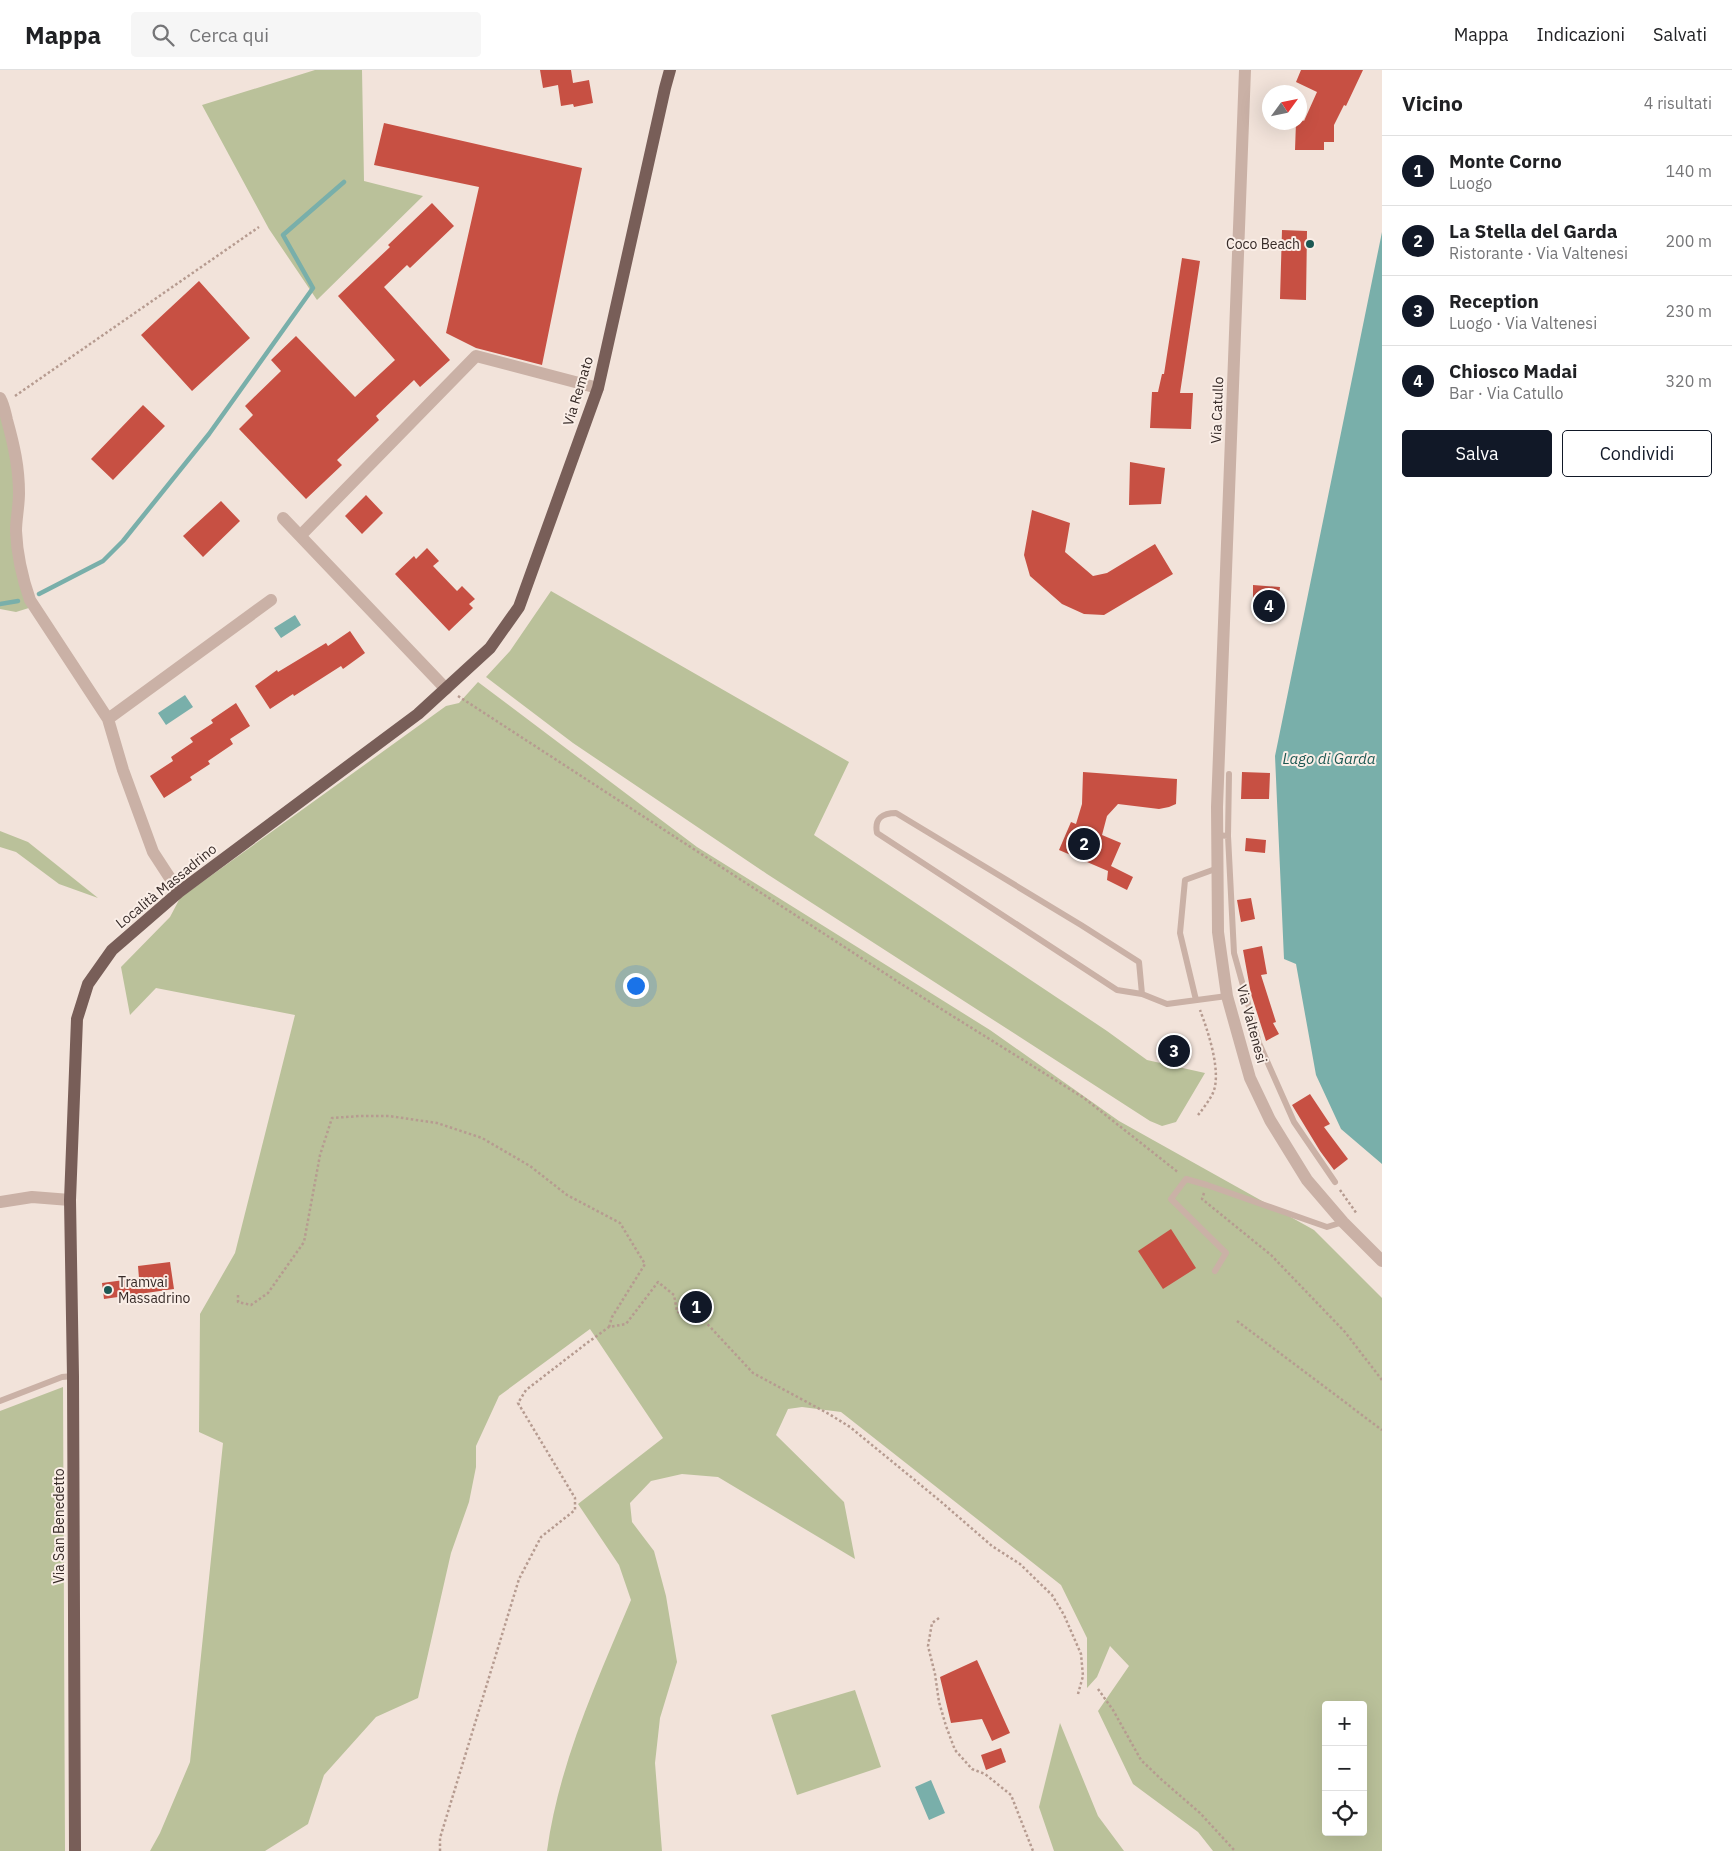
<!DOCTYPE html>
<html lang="it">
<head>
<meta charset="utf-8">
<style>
	body { margin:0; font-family:"IBM Plex Sans",sans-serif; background:#f6f6f6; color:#202124 }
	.controls { position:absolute; right:15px; bottom:15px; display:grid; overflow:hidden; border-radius:5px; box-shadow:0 5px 20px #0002 }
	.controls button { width:45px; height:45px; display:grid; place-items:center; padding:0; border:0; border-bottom:1px solid #e0e0e0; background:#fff; color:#202124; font:25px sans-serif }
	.compass { position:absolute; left:1262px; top:15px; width:45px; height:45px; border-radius:50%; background:#fff; box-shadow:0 5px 20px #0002; rotate:57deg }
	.you { position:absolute; left:635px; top:915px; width:18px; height:18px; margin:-12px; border:4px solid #fff; border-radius:50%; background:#1a73e8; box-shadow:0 0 0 8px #1a73e833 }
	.badge { display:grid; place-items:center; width:32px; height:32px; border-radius:50%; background:#111827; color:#fff; font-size:16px; font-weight:700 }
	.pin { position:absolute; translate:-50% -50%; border:2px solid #fff; box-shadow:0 1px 5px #0006 }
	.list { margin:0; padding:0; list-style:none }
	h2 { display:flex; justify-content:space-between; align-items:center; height:65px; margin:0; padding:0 20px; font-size:21px }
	h2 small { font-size:16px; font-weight:400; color:#757577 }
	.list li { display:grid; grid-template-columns:32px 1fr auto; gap:15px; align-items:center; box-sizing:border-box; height:70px; padding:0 20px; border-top:1px solid #e0e0e0 }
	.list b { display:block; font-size:19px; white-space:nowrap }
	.list p { margin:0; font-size:16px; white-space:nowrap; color:#757577 }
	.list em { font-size:16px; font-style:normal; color:#757577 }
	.actions { display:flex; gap:10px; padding:15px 20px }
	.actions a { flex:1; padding:11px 0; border:1px solid #111827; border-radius:5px; text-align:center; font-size:18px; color:#111827 }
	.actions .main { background:#111827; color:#fff }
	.icon { flex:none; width:28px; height:28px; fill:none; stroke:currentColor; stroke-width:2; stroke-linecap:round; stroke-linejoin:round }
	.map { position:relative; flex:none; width:1382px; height:1781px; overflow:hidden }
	header { display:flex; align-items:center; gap:30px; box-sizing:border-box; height:70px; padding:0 25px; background:#fff; border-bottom:1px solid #e0e0e0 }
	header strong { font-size:24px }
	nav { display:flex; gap:28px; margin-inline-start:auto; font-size:18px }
	.search { width:350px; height:45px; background:#f6f6f6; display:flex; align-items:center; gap:12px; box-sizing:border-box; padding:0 18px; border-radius:5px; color:#757577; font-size:19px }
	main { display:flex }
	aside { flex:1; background:#fff }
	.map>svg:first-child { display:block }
	.green { fill:#bac19a; fill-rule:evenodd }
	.water { fill:#79afaa }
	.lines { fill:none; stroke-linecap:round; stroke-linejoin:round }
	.stream { stroke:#79afaa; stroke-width:4.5 }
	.building { fill:#c75043 }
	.path { stroke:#b69b90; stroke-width:2.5; stroke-dasharray:2.5 2.5; stroke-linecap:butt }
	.service { stroke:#cab1a6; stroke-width:6 }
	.minor { stroke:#cab1a6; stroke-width:12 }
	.tertiary { stroke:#cab1a6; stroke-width:12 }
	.primary { stroke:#785e58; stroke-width:12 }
	.poi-dot { fill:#1c5853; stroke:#faeee7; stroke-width:2 }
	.labels { text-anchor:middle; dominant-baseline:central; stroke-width:4; stroke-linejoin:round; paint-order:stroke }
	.poi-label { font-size:14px; fill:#362a27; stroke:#faeee7; text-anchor:end }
	.street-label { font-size:14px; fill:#362a27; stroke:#faeee7 }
	.water-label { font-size:15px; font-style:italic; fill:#1c5853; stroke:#faeee7 }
</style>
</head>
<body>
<header>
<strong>Mappa</strong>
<div class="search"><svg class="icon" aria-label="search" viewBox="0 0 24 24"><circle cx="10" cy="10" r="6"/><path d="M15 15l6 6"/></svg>Cerca qui</div>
<nav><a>Mappa</a><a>Indicazioni</a><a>Salvati</a></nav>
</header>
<main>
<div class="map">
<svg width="1382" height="1781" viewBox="0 0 1382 1781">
	<rect width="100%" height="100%" fill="#f2e3da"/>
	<!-- green -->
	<path class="green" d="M315 0H362L364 111 423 126 317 230 269 159 202 35Z
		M0 344 15 395 13 456 32 537 16 542 0 539Z
		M551 521 849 692 814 765 1107 961 1147 990 1205 1003 1176 1052 1162 1056 1150 1051 767 804 573 673 486 607 510 581Z
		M478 612 697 777 990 960 1119 1051 1314 1160 1382 1228V1781H1213L1198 1762 1133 1714 1098 1641 1129 1596 1110 1576 1097 1607 1087 1618V1568L1061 1515 841 1342 802 1337 788 1339 776 1365 844 1432 855 1489 718 1407 682 1404 651 1411 630 1433 632 1452 654 1481 666 1526 677 1592 660 1648 655 1693 662 1781H547C559 1693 597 1611 631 1530L619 1495 578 1434 663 1368 590 1259 499 1326 476 1376V1397L469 1432 451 1483 418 1628 376 1647 324 1705 308 1754 265 1781H150L160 1763 190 1692 223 1373 199 1362 200 1244 235 1183 295 945 156 918 130 945 121 897 170 847 180 828 446 636 459 633ZM1326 1635H1363V1762H1326Z
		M0 761 28 772 98 828 59 814 16 782 0 777Z
		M63 1317 65 1781H0V1341Z
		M855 1620 881 1697 797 1725 771 1645Z
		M1060 1653 1098 1746 1124 1781H1054L1039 1737Z"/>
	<!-- water -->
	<path class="water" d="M1382 162V1094L1341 1059 1316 1005 1296 894 1284 889 1275 686Z
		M295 545 301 555 281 568 274 558Z
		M185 625 193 637 166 655 158 643Z
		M931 1710 945 1743 929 1750 915 1717Z"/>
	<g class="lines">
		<!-- stream -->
		<path class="stream" d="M39 524 103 491 123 471 209 364 313 218 283 165 344 112
			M0 534 18 531"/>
	</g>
	<!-- building -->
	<path class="building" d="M540 0H571L573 13 589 10 593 33 574 37 573 34 561 36 558 15 543 18Z
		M1301 0H1363L1346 36 1344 35 1334 55V72H1324V80H1295L1296 52H1300V48L1304 51 1317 22 1296 12Z
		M384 53 582 98 542 295 476 278 446 263 479 117 374 95Z
		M432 133 454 156 410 198 407 195 384 217 450 290 420 317 414 310 376 346 379 350 337 390 342 395 306 429 239 359 253 345 245 336 281 301 271 290 296 266 355 327 395 290 338 226 390 177 388 175Z
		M1282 160 1307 161 1306 230 1280 229Z
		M1182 188 1200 191 1180 323H1193L1191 359 1150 358 1152 322H1158L1162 304H1164Z
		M199 211 250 268 192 321 141 265Z
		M143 335 165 356 113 410 91 389Z
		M1130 392 1165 398 1161 434 1129 435Z
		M366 425 383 443 362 464 345 446Z
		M221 431 240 451 203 487 183 466Z
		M1032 440 1070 453 1065 482 1093 506 1107 503 1155 474 1173 504 1104 545 1084 544 1062 534 1030 506 1024 485Z
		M427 478 439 491 433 496 457 521 462 516 475 529 469 534 473 538 449 561 395 504 414 486 416 489Z
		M1253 515 1280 517 1278 532 1253 530Z
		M350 561 365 583 343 599 341 596 294 626 293 624 270 639 255 616 277 600 278 602 326 573 328 576Z
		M236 633 250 656 230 669 233 674 208 691 210 694 190 707 192 710 164 728 150 706 173 691 171 687 193 672 190 668 213 653 211 650Z
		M1083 702 1177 709 1176 734 1169 737 1159 739 1118 734 1107 746 1102 765 1121 773 1111 796 1133 807 1127 820 1107 810 1108 801 1059 780 1071 752 1076 754 1082 734Z
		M1242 702 1270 703 1269 729H1241Z
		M1246 768 1266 770 1265 783 1245 781Z
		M1251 828 1255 849 1241 852 1237 830Z
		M1262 876 1267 904 1261 905 1276 952 1273 953 1279 964 1266 971 1251 924 1243 880Z
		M1167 969 1185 980 1178 991 1160 980Z
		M1310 1024 1330 1054 1324 1057 1348 1089 1334 1100 1320 1081 1292 1035Z
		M1171 1159 1196 1198 1163 1219 1138 1181Z
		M170 1192 174 1219 104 1229 102 1213 139 1208 138 1196Z
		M977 1590 1010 1663 992 1671 982 1649 951 1653 940 1607Z
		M1001 1678 1006 1692 986 1700 981 1685Z"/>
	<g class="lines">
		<!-- path -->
		<path class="path" d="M15 326 259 157
			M458 626 906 917 1084 1028 1179 1103
			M1198 1045C1203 1039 1208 1032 1212 1025 1223 1005 1208 961 1200 940
			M1340 1120 1357 1144
			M1204 1123 1202 1129 1271 1185 1345 1262 1382 1310
			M238 1225V1232L251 1235 268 1223 304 1172 320 1085 332 1048 360 1046H389L437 1053 482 1068 530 1096 567 1125 620 1153 645 1194 612 1247 609 1257
			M1237 1251 1382 1360
			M939 1548 932 1553 928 1576 935 1604 939 1632 946 1656 955 1680 972 1699 985 1704 1011 1725 1033 1781
			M1098 1619 1113 1640 1141 1690 1162 1710 1200 1743 1235 1781
			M440 1781V1768L519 1509 541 1467 575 1440V1428L518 1333 526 1320 587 1273 609 1257 626 1254 658 1212 674 1225 677 1242 698 1244 753 1303 829 1344 850 1357 939 1430 992 1476 1020 1494 1052 1525 1064 1545 1081 1584 1083 1606 1078 1624"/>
		<!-- service -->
		<path class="service" d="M1217 765 1228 766 1234 883 1259 973 1294 1052 1335 1112
			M1228 766 1229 704
			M1142 924 1139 892 1081 855 896 743C883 743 874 748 877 763L1117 920 1142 924 1167 934 1227 926
			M1196 930 1180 863 1185 810 1218 798
			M1215 1201 1226 1183 1171 1129 1186 1109 1207 1115 1327 1157 1343 1152
			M0 1331 62 1307 73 1306"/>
		<!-- minor -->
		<path class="minor" d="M0 328C4 335 5 342 7 350 14 375 19 397 19 423 19 436 16 449 16 461 17 485 22 507 30 530L108 649 123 700 153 782 179 822
			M283 448 446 619
			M300 466 476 286 598 318
			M108 649 271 530
			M0 1132 32 1127 70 1130"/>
		<!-- tertiary -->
		<path class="tertiary" d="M1245 0 1217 737 1218 862 1227 926 1250 1008 1270 1050 1307 1110 1343 1152 1382 1191"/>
		<!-- primary -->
		<path class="primary" d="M75 1781 73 1306 70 1130 77 949 88 914 112 880 179 822 418 644 490 578 519 537 598 318 665 18 670 0"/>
	</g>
	<!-- markers -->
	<g class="poi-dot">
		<circle cx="1310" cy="174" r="5"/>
		<circle cx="108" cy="1220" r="5"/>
	</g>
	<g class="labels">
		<!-- poi labels -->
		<g class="poi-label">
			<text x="1300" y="174">Coco Beach</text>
			<text x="118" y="1212" text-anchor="start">Tramvai<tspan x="118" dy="16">Massadrino</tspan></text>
		</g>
		<!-- street labels -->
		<g class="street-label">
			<text transform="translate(578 321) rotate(-73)">Via Remato</text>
			<text transform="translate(1217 340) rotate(-88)">Via Catullo</text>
			<text transform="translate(166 816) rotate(-39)">Località Massadrino</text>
			<text transform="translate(1252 954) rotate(75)">Via Valtenesi</text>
			<text transform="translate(59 1456) rotate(-90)">Via San Benedetto</text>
		</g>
		<!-- water labels -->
		<g class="water-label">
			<text x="1329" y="688">Lago di Garda</text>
		</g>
	</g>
</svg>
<div class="controls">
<button>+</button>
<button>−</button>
<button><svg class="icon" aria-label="locate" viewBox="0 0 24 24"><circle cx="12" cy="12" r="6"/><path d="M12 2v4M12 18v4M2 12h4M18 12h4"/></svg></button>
</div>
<svg class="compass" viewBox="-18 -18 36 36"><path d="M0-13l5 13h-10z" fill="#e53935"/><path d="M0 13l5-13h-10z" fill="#757577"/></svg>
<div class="you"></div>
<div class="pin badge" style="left:696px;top:1237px">1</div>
<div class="pin badge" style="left:1084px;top:774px">2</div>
<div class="pin badge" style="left:1174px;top:981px">3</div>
<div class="pin badge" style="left:1269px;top:536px">4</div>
</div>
<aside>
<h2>Vicino<small>4 risultati</small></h2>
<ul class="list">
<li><span class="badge">1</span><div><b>Monte Corno</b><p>Luogo</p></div><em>140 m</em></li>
<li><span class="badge">2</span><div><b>La Stella del Garda</b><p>Ristorante · Via Valtenesi</p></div><em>200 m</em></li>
<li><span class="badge">3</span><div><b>Reception</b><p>Luogo · Via Valtenesi</p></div><em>230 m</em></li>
<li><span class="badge">4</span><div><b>Chiosco Madai</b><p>Bar · Via Catullo</p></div><em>320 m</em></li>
</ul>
<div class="actions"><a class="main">Salva</a><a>Condividi</a></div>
</aside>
</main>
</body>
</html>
